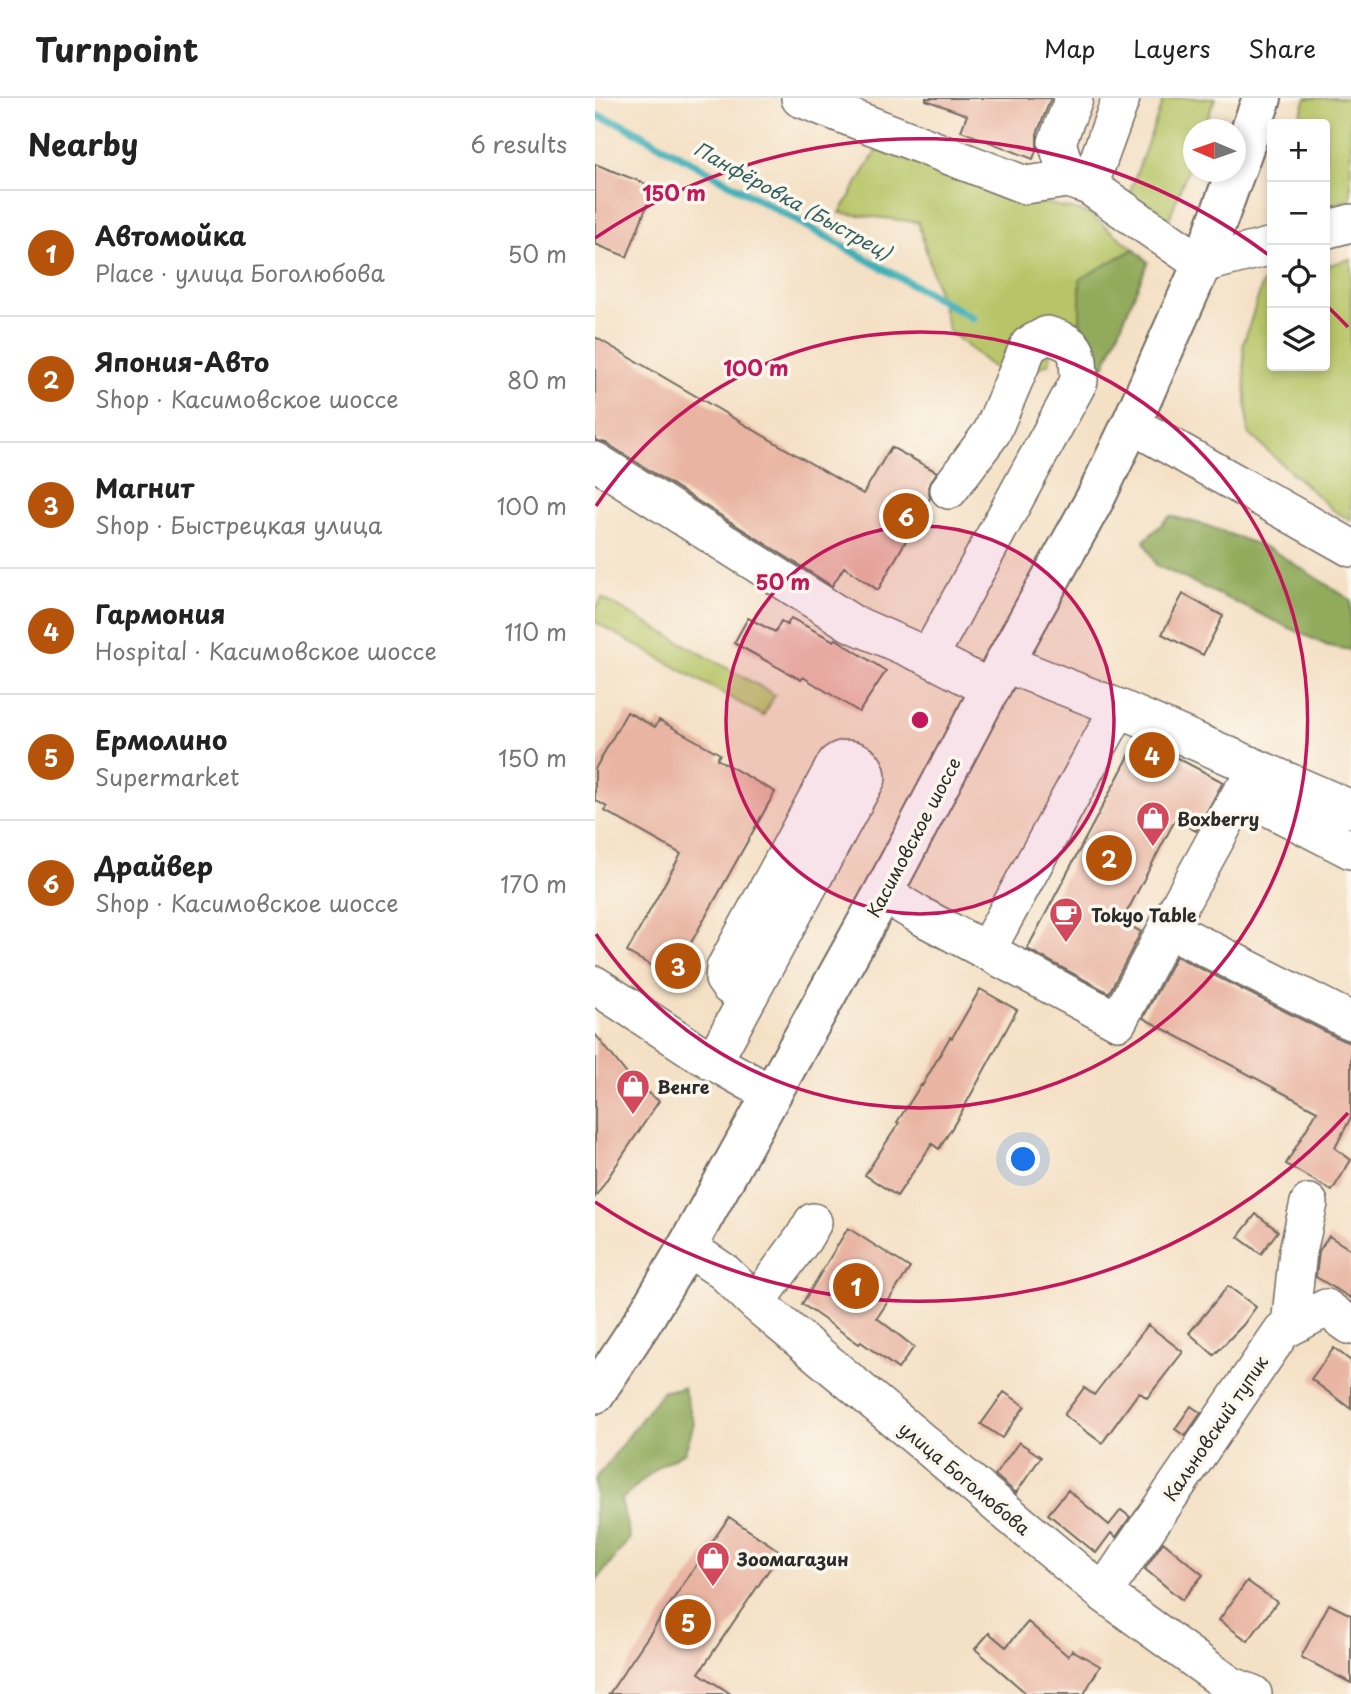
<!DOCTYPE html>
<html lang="en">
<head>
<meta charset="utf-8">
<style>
	body { margin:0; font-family:"Playpen Sans",sans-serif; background:#f6f6f6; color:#222 }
	.controls { position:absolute; right:21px; top:21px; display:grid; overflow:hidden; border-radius:7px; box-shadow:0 4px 10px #0003 }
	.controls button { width:63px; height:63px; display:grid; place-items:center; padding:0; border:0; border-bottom:2px solid #e0e0e0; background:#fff; color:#222; font:35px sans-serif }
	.compass { position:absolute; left:588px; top:21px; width:63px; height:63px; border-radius:50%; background:#fff; box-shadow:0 4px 10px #0003; rotate:272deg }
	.you { position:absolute; left:429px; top:1062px; width:24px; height:24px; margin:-18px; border:5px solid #fff; border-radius:50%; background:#1a73e8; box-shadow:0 0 0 10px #1a73e833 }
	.badge { display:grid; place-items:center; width:46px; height:46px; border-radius:50%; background:#b45309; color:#fff; font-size:23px; font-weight:700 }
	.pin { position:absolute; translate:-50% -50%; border:4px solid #fff; box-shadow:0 2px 7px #0006 }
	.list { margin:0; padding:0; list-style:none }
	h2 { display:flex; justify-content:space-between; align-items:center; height:91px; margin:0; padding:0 28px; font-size:30px }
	h2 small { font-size:23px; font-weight:400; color:#767676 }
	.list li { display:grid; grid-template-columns:46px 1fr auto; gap:21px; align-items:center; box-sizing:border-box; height:126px; padding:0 28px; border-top:2px solid #e0e0e0 }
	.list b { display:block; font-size:26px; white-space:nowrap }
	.list p { margin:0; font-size:23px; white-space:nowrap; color:#767676 }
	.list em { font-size:23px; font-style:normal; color:#767676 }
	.icon { flex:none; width:38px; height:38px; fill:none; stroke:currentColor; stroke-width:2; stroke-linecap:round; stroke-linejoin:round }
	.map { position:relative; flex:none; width:756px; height:1596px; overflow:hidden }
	header { display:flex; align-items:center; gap:42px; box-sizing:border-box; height:98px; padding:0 35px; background:#fff; border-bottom:2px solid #e0e0e0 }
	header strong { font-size:33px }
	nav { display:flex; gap:38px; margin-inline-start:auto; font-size:24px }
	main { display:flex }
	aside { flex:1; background:#fff }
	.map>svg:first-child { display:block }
	.green { fill:#b7c567; stroke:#717849; stroke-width:2 }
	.forest { fill:#91aa5c; stroke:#5e6a44; stroke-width:2 }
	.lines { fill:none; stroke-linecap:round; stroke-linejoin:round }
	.stream { stroke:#3fb0b8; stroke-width:8 }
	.building { fill:#e9b4a1 }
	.minor-casing { stroke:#716a61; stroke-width:40 }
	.major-casing { stroke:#716a61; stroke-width:42 }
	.minor { stroke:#fff; stroke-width:37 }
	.major { stroke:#fff; stroke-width:38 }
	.ring { fill:none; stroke:#c2185b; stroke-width:3.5 }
	.labels { text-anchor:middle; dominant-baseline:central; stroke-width:7; stroke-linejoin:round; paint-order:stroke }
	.poi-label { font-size:18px; font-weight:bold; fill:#2b2b2b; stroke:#fbf7ec; text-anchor:start }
	.street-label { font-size:18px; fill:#2b2b2b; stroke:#fbf7ec }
	.water-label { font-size:19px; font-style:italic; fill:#336063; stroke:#fbf7ec }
	.centre { fill:#c2185b; stroke:#fbf7ec; stroke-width:3.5 }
	.ring-label { font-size:21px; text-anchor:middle; font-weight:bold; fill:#c2185b; stroke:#fbf7ec; stroke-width:7; stroke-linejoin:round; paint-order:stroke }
</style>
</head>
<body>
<header>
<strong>Turnpoint</strong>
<nav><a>Map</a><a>Layers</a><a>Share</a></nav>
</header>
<main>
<aside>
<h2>Nearby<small>6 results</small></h2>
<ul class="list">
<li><span class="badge">1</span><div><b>Автомойка</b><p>Place · улица Боголюбова</p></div><em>50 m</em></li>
<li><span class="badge">2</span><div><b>Япония-Авто</b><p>Shop · Касимовское шоссе</p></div><em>80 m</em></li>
<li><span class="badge">3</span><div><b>Магнит</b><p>Shop · Быстрецкая улица</p></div><em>100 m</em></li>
<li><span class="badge">4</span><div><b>Гармония</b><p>Hospital · Касимовское шоссе</p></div><em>110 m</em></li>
<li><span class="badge">5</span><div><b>Ермолино</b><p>Supermarket</p></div><em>150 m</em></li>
<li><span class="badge">6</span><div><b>Драйвер</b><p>Shop · Касимовское шоссе</p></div><em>170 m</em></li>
</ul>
</aside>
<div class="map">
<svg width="756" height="1596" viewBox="0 0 756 1596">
	<rect width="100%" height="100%" fill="#fbf7ec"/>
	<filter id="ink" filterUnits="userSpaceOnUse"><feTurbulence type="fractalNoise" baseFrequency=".0143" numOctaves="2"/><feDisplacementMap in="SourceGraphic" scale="14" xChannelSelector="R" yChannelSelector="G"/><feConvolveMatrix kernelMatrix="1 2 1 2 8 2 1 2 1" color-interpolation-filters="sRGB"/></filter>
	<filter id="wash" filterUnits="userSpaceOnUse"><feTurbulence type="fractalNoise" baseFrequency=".00686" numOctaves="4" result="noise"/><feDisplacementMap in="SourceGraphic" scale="28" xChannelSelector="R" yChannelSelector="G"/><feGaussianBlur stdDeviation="1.57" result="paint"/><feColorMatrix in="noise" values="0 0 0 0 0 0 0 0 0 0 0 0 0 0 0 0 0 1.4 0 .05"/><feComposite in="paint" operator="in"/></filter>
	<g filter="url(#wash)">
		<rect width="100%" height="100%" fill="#f4e0c5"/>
		<!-- green -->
		<path class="green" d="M569 0H620L608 31 598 32V57L571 129 533 99Z
			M711 0H756V101L730 108V26H702Z
			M286 45 423 99 493 115 539 151 485 181V223L460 235 454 265 425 280 396 268 354 233 323 124 245 115Z
			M756 161V423L738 412 653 335 648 247 668 184 677 181V268H730V168Z
			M7 500 180 597 168 618 0 524V513Z"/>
		<!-- forest -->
		<path class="forest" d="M539 151 553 164 509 269 495 260 485 223V181Z
			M575 418 610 427 677 452 756 502V556V552L733 548 561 467 549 443Z
			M88 1289 99 1325 90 1354 64 1368 26 1402 35 1440 0 1485V1382L67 1294Z"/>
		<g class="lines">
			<!-- stream -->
			<path class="stream" d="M0 17 27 26 378 220"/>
		</g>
		<g id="blocks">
			<!-- building -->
			<path class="building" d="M331 0H456L442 36V50L438 61 366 33 372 17 331 2Z
				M0 66 59 89 32 159 0 146Z
				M0 239 268 396 296 349 342 374 333 389 335 400 283 492 249 469 237 488 11 345 0 342Z
				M588 496 628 518 608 557 567 536Z
				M153 520 180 534 186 523 192 527 196 520 239 543 241 541 291 573 264 614 208 579 206 582 139 545Z
				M32 614 60 629 64 622 125 656 122 661 180 694 77 879 32 854 86 756 10 713 12 709 0 702V671Z
				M543 641 567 652 628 684 601 733 580 722 527 823 546 834 514 895 432 851Z
				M581 858 747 942 756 945V1019L740 1050 756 1062 737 1093 691 1066 722 1013 548 920Z
				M385 891 422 912 366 1015 344 1051 337 1046 302 1098 270 1077 304 1025 302 1024 326 987 327 988 355 939 357 940Z
				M0 936 39 985 64 1003 0 1099Z
				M661 1116 683 1133 666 1156 643 1139Z
				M253 1130 315 1170 282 1220 319 1249 303 1271 266 1244 264 1246 207 1206Z
				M734 1138 756 1152V1200L721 1179 724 1153Z
				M633 1188 661 1209 648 1227 619 1257 594 1235Z
				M553 1227 588 1254 552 1300 544 1294 507 1345 469 1317 489 1290 499 1297Z
				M739 1250 756 1263V1311L716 1281Z
				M409 1294 430 1308 407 1340 386 1326Z
				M596 1308 606 1315 590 1338 580 1331Z
				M424 1344 446 1359 421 1395 400 1377Z
				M473 1392 514 1427 526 1412 535 1419 521 1439 516 1435 501 1455 453 1416Z
				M134 1419 186 1454 104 1575 136 1596H14Z
				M568 1444 608 1477 587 1502 550 1471Z
				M652 1483 682 1504 653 1543 624 1522Z
				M734 1506 756 1517V1585L706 1559Z
				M433 1524 473 1558 477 1552 505 1568 489 1596H432L380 1551 394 1535 411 1549Z"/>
		</g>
	</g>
	<g filter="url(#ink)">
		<use href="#blocks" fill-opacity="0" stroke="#716a61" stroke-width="2"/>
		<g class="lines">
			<!-- minor casing -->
			<g class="minor-casing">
				<path id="minor" d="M205 0 430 87 473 81 494 88 607 166 677 148
					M473 81 462 44 479 0
					M494 88 526 0
					M730 132 756 125
					M536 326 756 450
					M0 363 256 525 334 559 396 591
					M334 559 484 283C483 251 484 247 452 237L434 247 397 334 354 392
					M409 565 524 610 756 711
					M756 752 646 695 572 830 756 923
					M288 795 324 817 523 923 572 830
					M391 853 524 610
					M0 887 105 956 176 996
					M118 964 272 680C272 664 253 656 241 665L130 870 129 881 134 888 153 898
					M92 1149 129 1174 161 1205 508 1495 635 1587 658 1596
					M161 1205 208 1141 218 1124
					M695 1228 703 1153 714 1105
					M508 1495 687 1233 731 1210 756 1228"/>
			</g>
			<!-- major casing -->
			<g class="major-casing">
				<path id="major" d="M0 1296 48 1223 92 1149 288 795 409 565 501 399 536 326 607 166 667 0"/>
			</g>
			<!-- minor -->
			<use href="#minor" class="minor"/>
			<!-- major -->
			<use href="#major" class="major"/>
		</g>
	</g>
	<!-- distance rings -->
	<circle cx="325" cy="622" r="194" fill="#c2185b" fill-opacity=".12"/>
	<g class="ring">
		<circle cx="325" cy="622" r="194"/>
		<path d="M1 408A388 388 0 1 1 1 836"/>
		<path d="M753 1015A581 581 0 0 1 0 1104M0 140A581 581 0 0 1 675 158M732 208A581 581 0 0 1 753 229"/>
	</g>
	<!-- icons -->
	<defs>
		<g id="shop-pin" transform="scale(1.75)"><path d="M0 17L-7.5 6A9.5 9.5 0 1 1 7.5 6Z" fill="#d1495b" stroke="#fbf7ec"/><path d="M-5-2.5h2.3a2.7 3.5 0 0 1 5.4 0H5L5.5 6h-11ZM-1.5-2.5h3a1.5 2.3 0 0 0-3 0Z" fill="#fff"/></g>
		<g id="cafe-pin" transform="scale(1.75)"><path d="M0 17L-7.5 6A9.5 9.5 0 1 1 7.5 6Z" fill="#d1495b" stroke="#fbf7ec"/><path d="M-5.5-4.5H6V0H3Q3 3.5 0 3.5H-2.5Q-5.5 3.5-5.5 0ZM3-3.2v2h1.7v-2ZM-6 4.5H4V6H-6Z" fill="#fff"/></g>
	</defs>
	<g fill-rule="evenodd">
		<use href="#shop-pin" x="558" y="720"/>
		<use href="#cafe-pin" x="471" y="816"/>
		<use href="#shop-pin" x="38" y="988"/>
		<use href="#shop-pin" x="118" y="1460"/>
	</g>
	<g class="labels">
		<!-- poi labels -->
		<g class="poi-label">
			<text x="582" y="720">Boxberry</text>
			<text x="496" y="816">Tokyo Table</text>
			<text x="62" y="988">Венге</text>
			<text x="142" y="1460">Зоомагазин</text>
		</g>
		<!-- street labels -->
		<g class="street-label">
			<text transform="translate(318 739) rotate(-62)">Касимовское шоссе</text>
			<text transform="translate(620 1330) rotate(-56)">Кальновский тупик</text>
			<text transform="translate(370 1380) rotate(40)">улица Боголюбова</text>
		</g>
		<!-- water labels -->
		<g class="water-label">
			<text transform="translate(198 102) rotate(29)">Панфёровка (Быстрец)</text>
		</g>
	</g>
	<circle cx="325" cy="622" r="10" class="centre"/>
	<g class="ring-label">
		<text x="79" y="103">150 m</text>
		<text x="161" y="278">100 m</text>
		<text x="188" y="492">50 m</text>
	</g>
</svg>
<div class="controls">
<button>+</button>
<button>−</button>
<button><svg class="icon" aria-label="locate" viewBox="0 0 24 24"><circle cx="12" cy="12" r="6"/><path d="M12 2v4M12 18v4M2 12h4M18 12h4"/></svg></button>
<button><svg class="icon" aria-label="layers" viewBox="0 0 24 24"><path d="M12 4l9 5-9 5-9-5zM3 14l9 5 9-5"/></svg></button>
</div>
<svg class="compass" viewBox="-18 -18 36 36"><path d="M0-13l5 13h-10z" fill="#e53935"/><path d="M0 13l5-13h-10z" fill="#767676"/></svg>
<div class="you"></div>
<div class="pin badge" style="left:261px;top:1188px">1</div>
<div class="pin badge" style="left:514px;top:760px">2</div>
<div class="pin badge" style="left:83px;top:868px">3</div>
<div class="pin badge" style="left:557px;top:657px">4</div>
<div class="pin badge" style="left:93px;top:1524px">5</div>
<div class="pin badge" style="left:311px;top:418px">6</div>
</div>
</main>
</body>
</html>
